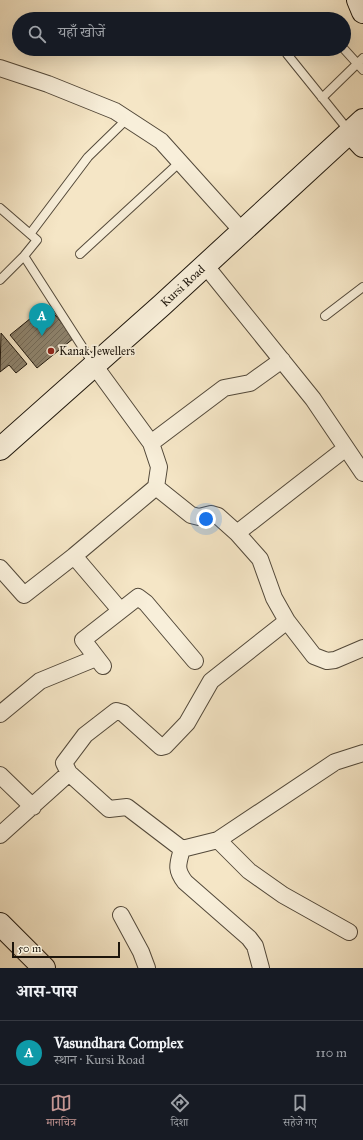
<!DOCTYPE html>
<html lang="hi">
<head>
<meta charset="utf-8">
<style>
	body { margin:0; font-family:"IM FELL Great Primer","Noto Serif Devanagari",serif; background:#242831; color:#f1f3f6 }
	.scale { position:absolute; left:12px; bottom:10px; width:108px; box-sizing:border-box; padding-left:4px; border:2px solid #1d150b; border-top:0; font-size:11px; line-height:14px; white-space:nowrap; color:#1d150b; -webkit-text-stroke:3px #f8efda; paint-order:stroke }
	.you { position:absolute; left:206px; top:519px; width:14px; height:14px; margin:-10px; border:3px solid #fff; border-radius:50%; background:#1a73e8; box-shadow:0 0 0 6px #1a73e833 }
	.badge { display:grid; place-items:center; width:26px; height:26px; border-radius:50%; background:#c59692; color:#fff; font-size:13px; font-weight:700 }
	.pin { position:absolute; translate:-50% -33px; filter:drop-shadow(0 1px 2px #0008) }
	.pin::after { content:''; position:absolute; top:21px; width:14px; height:12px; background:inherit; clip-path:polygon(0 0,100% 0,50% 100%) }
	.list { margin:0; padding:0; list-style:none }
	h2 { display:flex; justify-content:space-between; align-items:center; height:52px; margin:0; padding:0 16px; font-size:17px }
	h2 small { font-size:13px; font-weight:400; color:#9ea1a6 }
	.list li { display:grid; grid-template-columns:26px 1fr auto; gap:12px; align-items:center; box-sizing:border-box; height:64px; padding:0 16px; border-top:1px solid #363941 }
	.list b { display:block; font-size:15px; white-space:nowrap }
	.list p { margin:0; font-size:13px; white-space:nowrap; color:#9ea1a6 }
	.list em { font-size:13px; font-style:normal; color:#9ea1a6 }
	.icon { flex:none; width:22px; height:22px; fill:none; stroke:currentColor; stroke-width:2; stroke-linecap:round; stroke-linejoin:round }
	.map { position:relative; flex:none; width:363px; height:968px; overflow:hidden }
	.search { position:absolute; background:#171b24; box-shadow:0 4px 16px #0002; left:12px; right:12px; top:12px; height:44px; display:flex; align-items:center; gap:10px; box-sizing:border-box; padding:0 14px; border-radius:22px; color:#9ea1a6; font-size:15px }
	.sheet { height:116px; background:#171b24 }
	nav { display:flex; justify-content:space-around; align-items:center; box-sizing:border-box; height:56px; border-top:1px solid #363941; background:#171b24; font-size:11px; color:#9ea1a6 }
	nav a { display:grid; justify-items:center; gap:2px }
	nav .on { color:#c59692 }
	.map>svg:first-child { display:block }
	.building { fill:url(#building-hatch); stroke:#1d150b }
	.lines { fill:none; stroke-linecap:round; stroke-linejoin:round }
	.lane-casing { stroke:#53493a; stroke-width:10 }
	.street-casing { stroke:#53493a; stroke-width:18 }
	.secondary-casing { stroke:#1d150b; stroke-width:24 }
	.lane { stroke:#f8efda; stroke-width:8 }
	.street { stroke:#f8efda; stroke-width:16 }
	.secondary { stroke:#f8efda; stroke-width:22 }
	.poi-dot { fill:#8f2418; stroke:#f8efda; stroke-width:1.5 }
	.labels { text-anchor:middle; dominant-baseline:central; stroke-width:3.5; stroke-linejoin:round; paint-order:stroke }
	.street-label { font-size:12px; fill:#1d150b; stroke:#f8efda }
	.poi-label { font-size:12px; fill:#1d150b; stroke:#f8efda; text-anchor:start }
</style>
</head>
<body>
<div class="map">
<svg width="363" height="968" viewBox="0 0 363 968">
	<defs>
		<pattern id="building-hatch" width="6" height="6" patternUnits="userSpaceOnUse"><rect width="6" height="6" fill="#8d826c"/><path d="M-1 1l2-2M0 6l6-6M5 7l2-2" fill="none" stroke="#736957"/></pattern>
	</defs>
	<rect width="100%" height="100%" fill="#f5e6c6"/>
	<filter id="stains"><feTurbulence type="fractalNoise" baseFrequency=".005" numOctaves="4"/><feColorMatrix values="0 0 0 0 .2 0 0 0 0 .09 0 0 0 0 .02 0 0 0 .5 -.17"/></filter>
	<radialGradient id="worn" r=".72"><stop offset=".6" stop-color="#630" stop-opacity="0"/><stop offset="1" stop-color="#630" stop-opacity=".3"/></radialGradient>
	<!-- building -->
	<path class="building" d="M47 305 74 338 37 368 10 335Z
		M1 333 27 364 16 373 9 365 0 372Z"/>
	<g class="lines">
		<!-- lane casing -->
		<g class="lane-casing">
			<path id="lane" d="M285 49 287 54 349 131
				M344 49 363 70
				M322 98 363 58
				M0 208 37 240 24 256 0 280
				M30 234 88 157 127 119
				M80 254 180 162
				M24 256 94 365
				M325 316 363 287"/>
		</g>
		<!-- street casing -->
		<g class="street-casing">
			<path id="street" d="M0 68 48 84 115 111 161 141 242 231
				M205 265 313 399 363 473
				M151 443 224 388 250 383 282 360
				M156 487 191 515 199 517 211 514 218 516 237 533 260 559 274 598 287 621 314 656 327 661 335 660 363 648
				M237 533 346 448
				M74 556 120 610
				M0 568 24 595 74 556 156 487 159 467 151 443 94 365
				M103 666 83 640 138 597 146 603 195 661
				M0 714 40 681 96 658
				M0 775 33 807
				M0 835 69 773
				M218 840 249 871 283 895 349 932
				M182 849 127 807 109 809 69 773 64 763 85 735 116 711 123 713 161 747 165 746 187 723 211 681 287 621
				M182 849 218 840 335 762 363 753
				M182 849C178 864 175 869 185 882L249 938 255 946 261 968
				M121 915 141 952 147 968"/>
		</g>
		<!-- secondary casing -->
		<g class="secondary-casing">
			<g id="secondary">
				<path d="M358 0 363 12"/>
				<path d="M350 132 363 146"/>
				<path id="s1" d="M0 449 162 305 363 120"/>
				<path d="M0 924 44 968"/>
			</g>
		</g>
		<!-- lane -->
		<use href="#lane" class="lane"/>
		<!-- street -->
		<use href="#street" class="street"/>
		<!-- secondary -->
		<use href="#secondary" class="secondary"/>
	</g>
	<!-- markers -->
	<circle class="poi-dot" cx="51" cy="351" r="4"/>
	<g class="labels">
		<!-- street labels -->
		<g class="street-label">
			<text stroke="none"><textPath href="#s1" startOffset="245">Kursi Road</textPath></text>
		</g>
		<!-- poi labels -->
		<g class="poi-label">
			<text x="59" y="351">Kanak Jewellers</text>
		</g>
	</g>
	<rect width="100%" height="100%" filter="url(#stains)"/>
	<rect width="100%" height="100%" fill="url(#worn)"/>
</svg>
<div class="scale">50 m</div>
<div class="you"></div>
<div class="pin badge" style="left:42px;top:336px;background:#0f9aa8">A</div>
<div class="search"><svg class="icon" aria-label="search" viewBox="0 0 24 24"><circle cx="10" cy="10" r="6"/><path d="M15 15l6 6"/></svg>यहाँ खोजें</div>
</div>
<section class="sheet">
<h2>आस-पास<small></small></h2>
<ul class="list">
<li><span class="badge" style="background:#0f9aa8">A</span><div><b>Vasundhara Complex</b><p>स्थान · Kursi Road</p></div><em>110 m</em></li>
</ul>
</section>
<nav>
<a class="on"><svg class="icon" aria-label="map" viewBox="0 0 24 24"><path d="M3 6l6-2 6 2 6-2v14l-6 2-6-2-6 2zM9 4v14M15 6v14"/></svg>मानचित्र</a>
<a><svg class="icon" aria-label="directions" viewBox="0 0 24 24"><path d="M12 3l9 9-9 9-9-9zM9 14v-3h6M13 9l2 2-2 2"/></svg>दिशा</a>
<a><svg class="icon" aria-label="saved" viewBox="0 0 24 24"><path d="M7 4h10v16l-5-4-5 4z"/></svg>सहेजे गए</a>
</nav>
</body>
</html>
